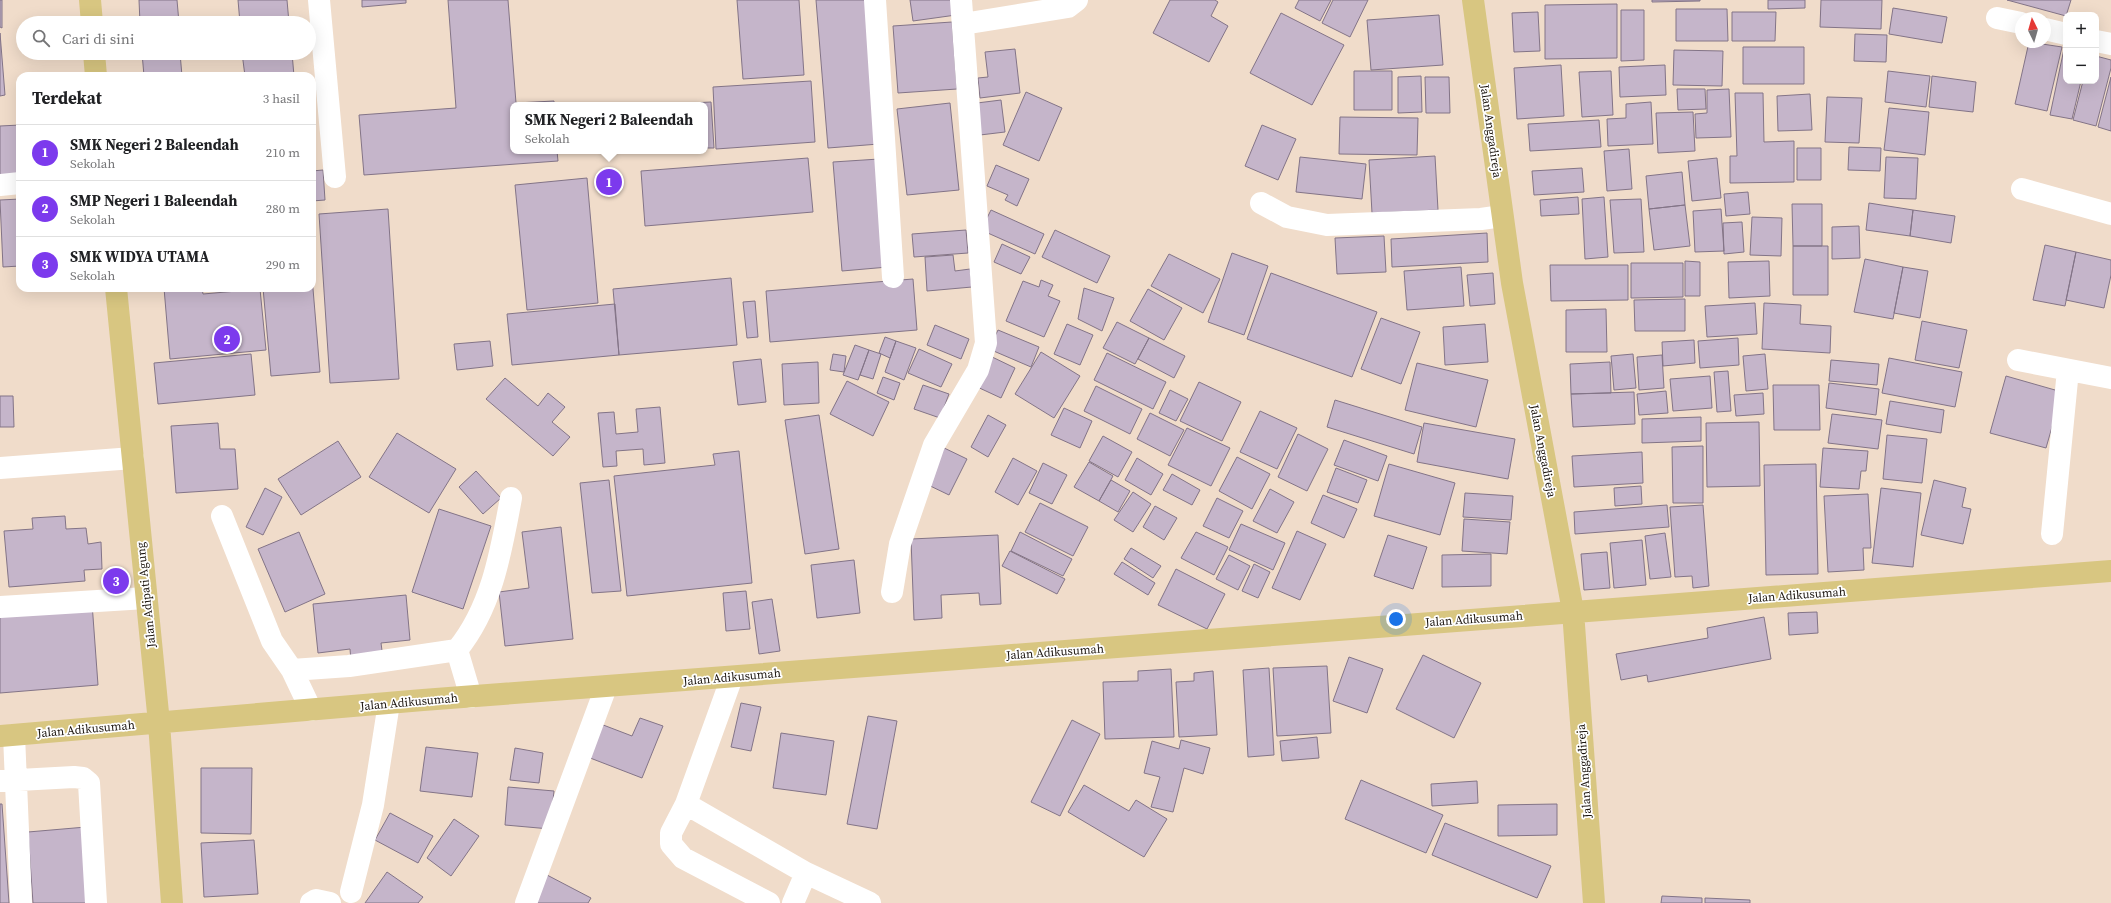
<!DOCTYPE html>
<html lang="id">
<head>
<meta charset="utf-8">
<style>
	body { margin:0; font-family:"Source Serif 4",serif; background:#f2f2f2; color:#202124 }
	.controls { position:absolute; right:12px; top:12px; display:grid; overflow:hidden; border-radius:8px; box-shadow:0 4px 16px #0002 }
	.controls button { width:36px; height:36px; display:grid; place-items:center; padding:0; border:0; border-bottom:1px solid #e0e0e0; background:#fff; color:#202124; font:20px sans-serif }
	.compass { position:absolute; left:2015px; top:12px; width:36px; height:36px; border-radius:50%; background:#fff; box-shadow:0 4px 16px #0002; rotate:355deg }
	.you { position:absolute; left:1396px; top:619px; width:14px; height:14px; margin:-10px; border:3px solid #fff; border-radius:50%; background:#1a73e8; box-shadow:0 0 0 6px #1a73e833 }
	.badge { display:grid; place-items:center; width:26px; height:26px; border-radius:50%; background:#7c3aed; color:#fff; font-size:13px; font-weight:700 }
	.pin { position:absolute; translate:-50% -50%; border:2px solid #fff; box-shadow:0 1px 4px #0006 }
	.popup { position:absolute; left:510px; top:102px; width:198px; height:52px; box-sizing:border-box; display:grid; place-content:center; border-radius:8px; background:#fff; filter:drop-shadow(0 1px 3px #0005); font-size:13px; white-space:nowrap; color:#757577 }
	.popup b { font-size:15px; color:#202124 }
	.popup::after { content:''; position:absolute; left:50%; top:100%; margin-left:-8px; border:8px solid transparent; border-top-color:#fff }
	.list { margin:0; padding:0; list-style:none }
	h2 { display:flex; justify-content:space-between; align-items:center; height:52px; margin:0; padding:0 16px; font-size:17px }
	h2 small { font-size:13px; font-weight:400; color:#757577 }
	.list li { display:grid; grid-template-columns:26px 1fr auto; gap:12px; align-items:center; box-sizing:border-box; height:56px; padding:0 16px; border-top:1px solid #e0e0e0 }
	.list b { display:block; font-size:15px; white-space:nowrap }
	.list p { margin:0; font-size:13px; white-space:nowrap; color:#757577 }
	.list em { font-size:13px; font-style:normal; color:#757577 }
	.icon { flex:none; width:22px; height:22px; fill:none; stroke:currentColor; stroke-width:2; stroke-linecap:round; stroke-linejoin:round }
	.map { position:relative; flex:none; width:2111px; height:903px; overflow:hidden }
	.search { position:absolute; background:#fff; box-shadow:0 4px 16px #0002; left:16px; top:16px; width:300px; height:44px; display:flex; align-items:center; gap:10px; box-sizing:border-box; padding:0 14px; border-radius:22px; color:#757577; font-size:15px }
	.panel { position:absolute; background:#fff; box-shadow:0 4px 16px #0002; left:16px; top:72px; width:300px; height:220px; border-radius:12px }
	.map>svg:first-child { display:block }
	.building { fill:#c5b5ca; stroke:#837487 }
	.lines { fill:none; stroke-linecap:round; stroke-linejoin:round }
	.minor { stroke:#fff; stroke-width:22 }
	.major { stroke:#d8c681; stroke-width:22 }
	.labels { text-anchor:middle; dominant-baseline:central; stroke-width:3.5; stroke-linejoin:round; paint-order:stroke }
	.street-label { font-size:12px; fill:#1b140e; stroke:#fff }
</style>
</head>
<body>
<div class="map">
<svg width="2111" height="903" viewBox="0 0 2111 903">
	<rect width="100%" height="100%" fill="#f0dcca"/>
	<!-- building -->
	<path class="building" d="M0 0H2V28L0 27Z
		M139 0H177L179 23H140Z
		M238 0H287L289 23H240Z
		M362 0H406V3L362 7Z
		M448 0H508L516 103 554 101V105H513V151H557L558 161 364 175 359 115 456 108Z
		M737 0H799L804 75 743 79Z
		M816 0H867L879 144 828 148Z
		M910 0H954L956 15 913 21Z
		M1170 0H1215L1218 2 1211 16 1228 26 1209 62 1153 33Z
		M1299 0H1331L1320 21 1295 8Z
		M1333 0H1368L1350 37 1322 23Z
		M1652 0H1700V1L1652 2Z
		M1768 0H1805V8L1768 9Z
		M1821 0H1882L1881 29 1820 27Z
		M2007 0H2071L2066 16Z
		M1617 4V58L1545 59V5Z
		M1893 8 1947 17 1942 43 1889 34Z
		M1676 9H1727L1728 41H1676Z
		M1621 10H1644V60L1621 61Z
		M1538 12 1540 51 1514 52 1512 13Z
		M1732 12H1776L1775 41H1732Z
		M1281 13 1344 45 1312 105 1250 73Z
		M1439 15 1443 65 1371 70 1367 20Z
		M952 22 957 89 898 93 893 26Z
		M0 33 5 95 0 96Z
		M1855 34 1887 35 1886 62 1854 61Z
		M2029 42 2062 47 2047 111 2015 104Z
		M1743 47H1804V84H1743Z
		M1015 49 1020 93 980 98 978 78 988 77 985 52Z
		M2064 49H2066V81H2081L2072 119 2050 115Z
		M1674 50 1723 51 1722 86 1673 85Z
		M142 53H180L182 76H144Z
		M242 53H292L294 76H245Z
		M2096 56 2111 60V68L2096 126 2073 120 2083 81H2096Z
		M1561 65 1564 116 1517 119 1514 68Z
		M1665 65 1666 95 1620 97 1619 67Z
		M1354 71H1392V110H1354Z
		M1611 71 1613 115 1582 117 1579 72Z
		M1888 71 1930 76 1926 107 1885 102Z
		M1421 76 1422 112 1398 113V77Z
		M1932 76 1976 82 1973 112 1929 107Z
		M1425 77H1449L1450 113H1426Z
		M2111 77V131L2098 127Z
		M811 81 815 142 716 149 713 87Z
		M1677 89H1705L1706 109 1678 110Z
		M1729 89 1731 137 1696 138 1695 114 1707 113V90Z
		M1026 92 1062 108 1039 161 1003 145Z
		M1735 93H1763L1764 142 1794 141V182L1730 183V156H1737Z
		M1810 94 1812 130 1778 131 1777 96Z
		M1827 97 1862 98 1859 143 1825 142Z
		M1001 100 1005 132 980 135 977 103Z
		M711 102 714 148H705V105H652Z
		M1651 102 1653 144 1608 146 1607 119 1626 118V104Z
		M950 103 959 190 907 195 897 109Z
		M1889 108 1929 112 1925 155 1884 150Z
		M1693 112 1695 151 1658 153 1656 113Z
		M1340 117 1418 118 1417 155 1339 154Z
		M1599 120 1601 147 1530 151 1528 124Z
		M20 125V175L0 176V126Z
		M1262 125 1296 139 1278 180 1245 166Z
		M1849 147 1881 148 1880 171 1848 170Z
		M1797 148H1821V180H1797Z
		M1629 149 1632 189 1607 191 1604 151Z
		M1435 156 1438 210 1372 213 1369 160Z
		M1300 157 1366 164 1362 199 1296 192Z
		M1886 157 1918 158 1916 199 1884 198Z
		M808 158 813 212 645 226 641 171Z
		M1717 158 1721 198 1692 201 1688 161Z
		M879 159 888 267 842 271 833 162Z
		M996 165 1029 179 1017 206 1005 200 1008 195 987 186Z
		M1582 168 1584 192 1534 195 1532 171Z
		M323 170 325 200 312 201V171Z
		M1682 172 1685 205 1649 209 1646 176Z
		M587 178 598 303 527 310 515 185Z
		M1748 192 1750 214 1726 216 1724 194Z
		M1578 197 1579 214 1541 216 1540 200Z
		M1604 197 1608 257 1585 259 1582 199Z
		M20 199V266L3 267 0 200Z
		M1641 199 1644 252 1614 253 1610 200Z
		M1869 203 1913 210 1910 236 1866 230Z
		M1792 204H1822V246H1793Z
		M1685 205 1690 246 1654 250 1649 209Z
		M388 209 399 379 330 383 319 214Z
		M1721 209 1724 251 1695 252 1693 211Z
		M991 210 1044 234 1035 254 981 230Z
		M1913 210 1955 216 1951 243 1910 236Z
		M1752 217 1782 218 1781 256 1750 255Z
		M1742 222 1744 252 1724 254 1723 223Z
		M1859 226 1860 258 1832 259V227Z
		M966 230 968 253 914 257 912 234Z
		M1055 230 1110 256 1097 283 1042 257Z
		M1487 233 1488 262 1392 267 1391 239Z
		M1384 236 1386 272 1337 274 1335 238Z
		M1002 244 1030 257 1021 274 994 262Z
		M2045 245 2076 252 2065 306 2033 300Z
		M1793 246H1828V295H1793Z
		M2076 252 2111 260V275L2104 308 2066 300Z
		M1232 253 1268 266 1244 335 1208 322Z
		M1169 254 1220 279 1203 313 1151 286Z
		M953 255 955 271 970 269 972 287 927 291 925 257Z
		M1865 259 1903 267 1893 319 1854 312Z
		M1685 261 1700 262V296H1685Z
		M1769 261 1770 296 1729 298 1728 262Z
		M1631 263H1683V297L1631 298Z
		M1550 265H1628V300L1551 301Z
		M1461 267 1464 306 1407 310 1404 271Z
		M1903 267 1928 271 1920 318 1894 313Z
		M1271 273 1377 312 1352 377 1247 339Z
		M1493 273 1495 304 1470 306 1467 275Z
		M312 277 320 372 271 376 263 288H312Z
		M731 278 737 345 619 355 613 289Z
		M913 279 917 330 770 342 766 291Z
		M1041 280 1053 285 1048 296 1060 301 1044 337 1006 321 1023 281 1039 287Z
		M164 288H202L203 294 260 289 266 350 170 359Z
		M1084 288 1114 298 1102 331 1078 319Z
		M1148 289 1182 308 1164 340 1130 321Z
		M1685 299V331H1635L1634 300Z
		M755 301 758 337 747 338 743 302Z
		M1755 303 1757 334 1707 337 1705 306Z
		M1764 303 1801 305 1800 324 1831 326 1830 353 1762 349Z
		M615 304 619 355 512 365 507 314Z
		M1606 309 1607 352H1566V310Z
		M1381 318 1420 332 1401 384 1361 369Z
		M1922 321 1967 330 1959 368 1915 360Z
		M1117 322 1149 338 1135 364 1103 348Z
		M1067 324 1093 335 1080 365 1054 354Z
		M1485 324 1488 362 1445 365 1443 327Z
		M935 325 969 339 961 359 927 345Z
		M998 330 1039 347 1031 367 989 349Z
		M885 337 896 341 890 358 879 353Z
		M1149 338 1185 356 1174 378 1138 359Z
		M1738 338 1739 365 1700 368 1698 341Z
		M1694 340 1695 363 1663 366 1662 342Z
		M490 341 493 366 457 370 454 344Z
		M896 341 916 348 904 380 885 372Z
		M855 345 869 350 858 380 843 375Z
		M919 349 952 364 941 387 908 373Z
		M869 350 881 354 873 379 860 375Z
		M1041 352 1080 376 1054 418 1015 394Z
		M1107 353 1166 382 1153 409 1094 380Z
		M251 354 255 395 158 404 154 363Z
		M833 354 846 356 844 372 830 370Z
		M1633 354 1636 388 1614 390 1611 356Z
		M1765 354 1768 389 1746 391 1743 356Z
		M988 355 1015 368 1001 398 973 385Z
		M1662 355 1664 388 1639 390 1637 357Z
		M1889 358 1962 372 1955 407 1882 393Z
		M761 359 766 402 738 405 733 362Z
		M1831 360 1879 364 1877 385 1829 381Z
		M818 362 819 403 784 405 782 364Z
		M1610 362 1611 393 1571 394 1570 364Z
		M1417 363 1488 380 1476 427 1405 410Z
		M1728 371 1731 411 1717 412 1714 372Z
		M1710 376 1712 408 1673 411 1670 379Z
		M2006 376 2062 392 2046 448 1990 433Z
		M883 377 900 383 894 400 877 393Z
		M505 378 538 406 548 393 565 407 552 422 570 437 553 456 486 399Z
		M847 381 889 402 873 436 830 414Z
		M1199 382 1241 402 1222 441 1180 421Z
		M1829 383 1879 389 1876 415 1826 408Z
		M923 385 949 394 940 418 914 409Z
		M1773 385H1819L1820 430H1774Z
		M1096 386 1142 409 1130 434 1084 411Z
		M1170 390 1188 399 1176 421 1159 413Z
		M1666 391 1668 413 1639 415 1637 394Z
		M1634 392 1635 424 1573 427 1571 394Z
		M1763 393 1764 414 1736 416 1734 395Z
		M0 396H13L14 427H0Z
		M1335 400 1422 427 1414 454 1327 427Z
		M1890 401 1944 410 1941 433 1886 424Z
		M660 407 665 463 644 465 643 449 616 451 617 466 603 467 598 413 614 412 616 434 638 432 636 409Z
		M1064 408 1092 421 1080 448 1051 435Z
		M1260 411 1297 428 1277 469 1240 452Z
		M1150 413 1184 430 1170 456 1137 439Z
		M1832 414 1882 420 1878 449 1828 443Z
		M819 415 839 549 805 554 785 420Z
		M988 415 1006 425 988 457 971 447Z
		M1701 417V441L1642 443V419Z
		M1759 422 1760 486 1707 487 1706 423Z
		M218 423 220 449H235L238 489 176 493 171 426Z
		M1424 423 1515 439 1508 479 1417 462Z
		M1187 428 1230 448 1211 486 1168 465Z
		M397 433 456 469 429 513 369 477Z
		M1298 434 1328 449 1307 491 1278 477Z
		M1887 435 1927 439 1922 483 1883 479Z
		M1103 436 1132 452 1118 477 1089 461Z
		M1344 440 1387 456 1378 481 1334 465Z
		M338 441 361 477 301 515 278 479Z
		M940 446 967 459 949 495 922 482Z
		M1703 446V503H1673L1672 447Z
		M1823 448 1868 451 1866 471H1861L1859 489 1820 487Z
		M739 451 752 583 627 596 614 476 715 465 713 454Z
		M1642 452 1643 483 1574 487 1572 456Z
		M1237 457 1270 474 1252 509 1219 491Z
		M1013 458 1037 471 1018 505 995 492Z
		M1137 458 1163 474 1151 495 1125 480Z
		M1089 462 1113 476 1099 501 1074 487Z
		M1043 463 1067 475 1052 504 1029 493Z
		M1389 464 1455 483 1440 535 1374 516Z
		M1816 464 1818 574 1766 575 1764 465Z
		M1336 468 1367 480 1358 503 1327 492Z
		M476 471 501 498 483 514 459 487Z
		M1172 474 1200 490 1192 505 1163 490Z
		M609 480 621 591 592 593 580 483Z
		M1111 480 1130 491 1118 512 1099 501Z
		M1934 480 1966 488 1962 507 1971 509 1963 544 1921 535Z
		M1641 486 1642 504 1615 506 1614 488Z
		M265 488 282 497 263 535 246 527Z
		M1881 488 1921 493 1913 567 1872 563Z
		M1270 489 1294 502 1277 533 1253 521Z
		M1133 492 1151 504 1133 532 1114 520Z
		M1465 493 1513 496 1511 520 1463 517Z
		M1868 494 1871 548H1863L1864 570 1828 572 1824 496Z
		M1323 495 1357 509 1344 538 1311 523Z
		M1217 498 1243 511 1229 538 1203 526Z
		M1040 503 1088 527 1073 556 1025 532Z
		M1667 505 1669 527 1575 534 1574 512Z
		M1703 505 1709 586 1693 588 1692 576 1675 577 1670 507Z
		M1155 506 1177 518 1164 540 1143 527Z
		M439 509 491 526 463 609 412 592Z
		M65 516 66 529 86 528 88 544 101 542 102 569 84 570 85 581 9 587 4 531 33 529 32 518Z
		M1464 519 1510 522 1507 554 1462 551Z
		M1241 524 1285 543 1273 570 1229 550Z
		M561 527 573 639 505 646 499 592 529 588 522 532Z
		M1297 531 1326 544 1300 600 1272 588Z
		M299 532 325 594 285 612 258 549Z
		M1020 532 1072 559 1063 576 1011 551Z
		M1196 532 1228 547 1214 575 1181 558Z
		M1665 533 1671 577 1650 579 1645 536Z
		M998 535 1001 604 980 605 979 593 941 595 942 618 914 620 911 539Z
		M1388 535 1427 547 1413 589 1374 576Z
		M1642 540 1646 585 1614 588 1610 543Z
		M1131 548 1161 566 1153 578 1124 559Z
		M1010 551 1065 579 1057 594 1002 566Z
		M1607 552 1610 588 1584 590 1581 554Z
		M1491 554V586L1442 587V555Z
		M1229 555 1250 566 1238 590 1216 579Z
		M854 560 860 613 817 618 811 565Z
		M1122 562 1155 583 1148 595 1114 574Z
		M1254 564 1270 572 1258 598 1242 591Z
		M1176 569 1225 594 1207 629 1158 605Z
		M746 591 750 629 726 631 723 593Z
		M406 595 410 640 381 643 383 658 351 661 350 649 318 653 313 604Z
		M772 599 780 651 759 654 752 602Z
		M92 603 98 685 0 693V610Z
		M1817 612 1818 633 1789 635 1788 613Z
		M1764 617 1771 659 1648 682 1647 675 1621 680 1616 654 1708 638 1707 628Z
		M1423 655 1481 683 1454 738 1396 709Z
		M1349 657 1383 669 1367 713 1333 701Z
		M1327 666 1331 733 1277 736 1273 668Z
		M1269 668 1274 755 1248 757 1243 670Z
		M1171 669 1174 737 1105 739 1103 682 1138 681V671Z
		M1213 671 1217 735 1179 737 1176 682 1194 681V673Z
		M741 703 761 707 751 751 731 747Z
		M868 716 897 721 877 829 847 824Z
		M640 718 663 726 642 778 585 756 598 723 632 736Z
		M1072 720 1100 734 1060 816 1031 802Z
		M781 733 834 741 826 795 773 788Z
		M1317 737 1319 758 1282 761 1280 741Z
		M1181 740 1210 748 1203 774 1184 768 1173 812 1151 807 1160 777 1144 773 1152 741 1179 749Z
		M426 747 478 753 472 797 420 791Z
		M515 748 543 753 539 783 510 780Z
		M201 768H252L251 834 201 833Z
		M1361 780 1443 815 1426 853 1345 819Z
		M1477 781 1478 803 1432 806 1431 784Z
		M1084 785 1129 811 1136 800 1167 819 1144 857 1068 812Z
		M508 787 554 791 550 829 505 825Z
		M0 804H2L9 903H0Z
		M1557 804V835L1498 836V805Z
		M390 813 433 836 418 863 375 840Z
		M454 819 479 836 451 876 427 858Z
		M1445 823 1551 866 1537 898 1432 855Z
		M86 827 91 903H33L28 832Z
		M254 840 258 894 204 897 201 843Z
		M387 872 423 897 418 903H365Z
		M547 875 591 898 588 903H532Z
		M1662 896 1702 898V903H1661Z
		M1705 898 1750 900V903H1705Z"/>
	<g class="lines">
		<!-- minor -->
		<path class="minor" d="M319 0 335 177
			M875 0 893 277
			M1997 18 2021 23
			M963 24 1068 7 1077 0
			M2045 29 2066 34
			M2096 41 2111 44
			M0 185 20 183
			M2022 189 2111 214
			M1261 203 1287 217 1327 225 1481 219 1502 216
			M2018 360 2111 378
			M0 468 133 458
			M222 516 272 641 292 670 311 710
			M2052 534 2068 370
			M892 592 900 544 934 445 978 370 986 343 961 0
			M0 607 146 598
			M457 650 471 697
			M292 670 349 666 457 650C492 607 501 552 511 498
			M732 677 686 804 671 833V844L683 858 769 903
			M14 735 21 903
			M0 781 74 777 83 778 89 783 96 903
			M686 804 806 873
			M351 892 373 805 389 703
			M311 903 316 900 330 903
			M526 903 606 687
			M793 903 806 873 870 903"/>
		<!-- major -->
		<path class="major" d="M90 0 92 23
			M1473 0 1512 283 1573 611 1594 903
			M94 53 96 76
			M116 288 159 723 172 903
			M0 736 423 700 2111 571"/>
	</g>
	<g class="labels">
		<!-- street labels -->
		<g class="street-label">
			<text transform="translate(1491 131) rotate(82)">Jalan Anggadireja</text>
			<text transform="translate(1543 451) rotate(79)">Jalan Anggadireja</text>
			<text transform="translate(146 595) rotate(-96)">Jalan Adipati Agung</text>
			<text transform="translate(1797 595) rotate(-4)">Jalan Adikusumah</text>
			<text transform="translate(1474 619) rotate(-4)">Jalan Adikusumah</text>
			<text transform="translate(1055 652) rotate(-4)">Jalan Adikusumah</text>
			<text transform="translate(732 677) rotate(-5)">Jalan Adikusumah</text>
			<text transform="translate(409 702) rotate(-5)">Jalan Adikusumah</text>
			<text transform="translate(86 729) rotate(-5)">Jalan Adikusumah</text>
			<text transform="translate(1584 771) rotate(-94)">Jalan Anggadireja</text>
		</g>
	</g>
</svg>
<div class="controls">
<button>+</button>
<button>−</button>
</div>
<svg class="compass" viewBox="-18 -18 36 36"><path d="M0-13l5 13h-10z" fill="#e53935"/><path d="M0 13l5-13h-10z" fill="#757577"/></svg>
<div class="you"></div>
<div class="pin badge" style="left:609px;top:182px">1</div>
<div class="popup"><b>SMK Negeri 2 Baleendah</b>Sekolah</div>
<div class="pin badge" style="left:227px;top:339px">2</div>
<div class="pin badge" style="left:116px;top:581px">3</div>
<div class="search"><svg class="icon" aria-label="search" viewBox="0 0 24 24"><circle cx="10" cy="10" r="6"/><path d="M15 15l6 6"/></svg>Cari di sini</div>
<section class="panel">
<h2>Terdekat<small>3 hasil</small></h2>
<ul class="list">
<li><span class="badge">1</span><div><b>SMK Negeri 2 Baleendah</b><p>Sekolah</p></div><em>210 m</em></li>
<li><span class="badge">2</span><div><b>SMP Negeri 1 Baleendah</b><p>Sekolah</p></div><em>280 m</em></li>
<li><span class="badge">3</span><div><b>SMK WIDYA UTAMA</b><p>Sekolah</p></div><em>290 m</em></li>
</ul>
</section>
</div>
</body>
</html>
